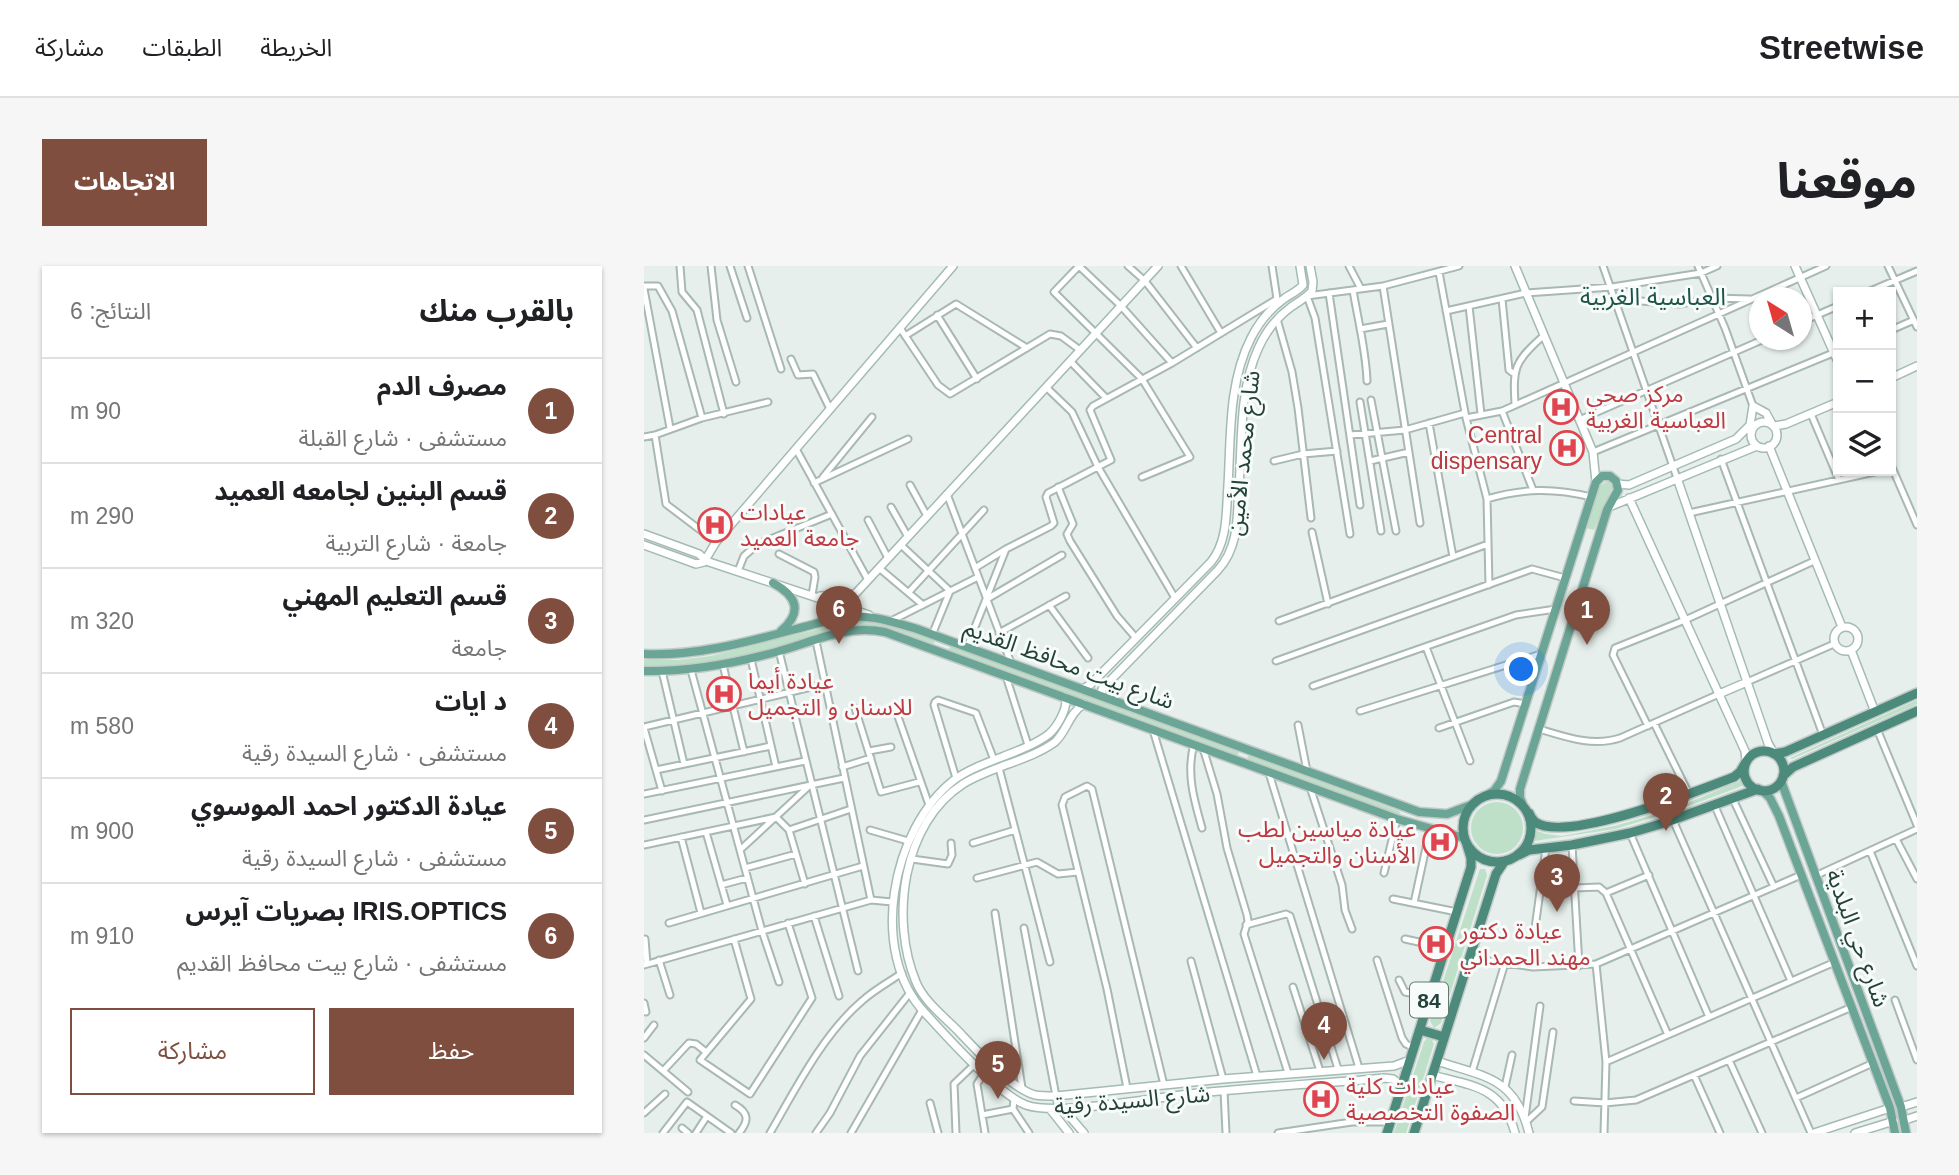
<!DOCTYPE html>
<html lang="ar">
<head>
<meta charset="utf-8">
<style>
	body { margin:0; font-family:Helvetica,"Noto Sans Arabic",sans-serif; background:#f6f6f6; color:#202124; direction:rtl }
	.controls { position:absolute; right:21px; top:21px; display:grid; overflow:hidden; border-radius:0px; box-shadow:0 2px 5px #0004 }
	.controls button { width:63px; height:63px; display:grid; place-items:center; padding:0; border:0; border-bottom:2px solid #e0e0e0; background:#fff; color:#202124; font:35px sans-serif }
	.compass { position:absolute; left:1105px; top:21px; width:63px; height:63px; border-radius:50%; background:#fff; box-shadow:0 2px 5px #0004; rotate:323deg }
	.you { position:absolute; left:878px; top:404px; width:24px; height:24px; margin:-18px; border:5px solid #fff; border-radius:50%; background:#1a73e8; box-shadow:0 0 0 10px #1a73e833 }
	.badge { display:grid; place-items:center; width:46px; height:46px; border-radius:50%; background:#7f4e3f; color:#fff; font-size:23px; font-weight:700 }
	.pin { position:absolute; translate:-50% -58px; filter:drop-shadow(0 2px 4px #0008) }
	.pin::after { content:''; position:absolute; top:37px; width:24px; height:21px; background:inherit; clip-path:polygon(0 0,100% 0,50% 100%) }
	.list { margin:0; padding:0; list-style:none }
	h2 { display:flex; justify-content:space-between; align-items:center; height:91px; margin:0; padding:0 28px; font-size:30px }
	h2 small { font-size:23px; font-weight:400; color:#757577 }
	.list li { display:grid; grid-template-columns:46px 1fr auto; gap:21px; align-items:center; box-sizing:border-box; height:105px; padding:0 28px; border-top:2px solid #e0e0e0 }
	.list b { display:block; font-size:26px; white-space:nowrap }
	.list p { margin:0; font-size:23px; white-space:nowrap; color:#757577 }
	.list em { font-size:23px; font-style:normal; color:#757577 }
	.actions { display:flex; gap:14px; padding:21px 28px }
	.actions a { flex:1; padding:16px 0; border:2px solid #7f4e3f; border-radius:0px; text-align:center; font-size:24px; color:#7f4e3f }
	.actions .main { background:#7f4e3f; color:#fff }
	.icon { flex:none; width:38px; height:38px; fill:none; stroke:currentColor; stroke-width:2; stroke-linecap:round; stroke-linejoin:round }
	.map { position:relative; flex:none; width:1273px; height:867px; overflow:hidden; direction:ltr; border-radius:0px }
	header { display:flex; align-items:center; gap:42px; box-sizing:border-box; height:98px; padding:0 35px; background:#fff; border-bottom:2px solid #e0e0e0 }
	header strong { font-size:33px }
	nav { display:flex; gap:38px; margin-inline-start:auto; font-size:24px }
	.intro { display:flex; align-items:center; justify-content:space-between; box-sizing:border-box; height:168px; padding:0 42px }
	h1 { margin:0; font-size:49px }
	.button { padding:18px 32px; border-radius:0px; background:#7f4e3f; color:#fff; font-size:24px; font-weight:700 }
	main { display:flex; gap:42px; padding:0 42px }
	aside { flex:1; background:#fff; border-radius:0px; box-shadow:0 2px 5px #0004 }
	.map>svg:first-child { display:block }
	.green { fill:#bfe0c8 }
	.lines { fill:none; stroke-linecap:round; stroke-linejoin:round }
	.minor-casing { stroke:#a8b8b2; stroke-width:9 }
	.secondary-casing { stroke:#a4bbb3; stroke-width:10 }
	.primary-casing { stroke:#c2cac8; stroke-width:11 }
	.trunk-casing { stroke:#c2cac8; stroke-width:12 }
	.minor { stroke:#fff; stroke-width:5 }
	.secondary { stroke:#fff; stroke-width:7 }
	.primary { stroke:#6aa596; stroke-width:8 }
	.trunk { stroke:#4c8a7c; stroke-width:9 }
	.labels { text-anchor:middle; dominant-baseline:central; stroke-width:6; stroke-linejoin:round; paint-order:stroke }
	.shield { fill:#f7fbf9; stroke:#637a73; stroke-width:2 }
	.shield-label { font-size:21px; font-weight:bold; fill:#24423a }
	.health-label { font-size:23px; fill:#be3a42; stroke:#f7fbf9; text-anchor:start }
	.street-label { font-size:23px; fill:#24423a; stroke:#f7fbf9 }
	.neighbourhood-label { font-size:24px; fill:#1f5548; stroke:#f7fbf9 }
</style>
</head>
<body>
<header>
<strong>Streetwise</strong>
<nav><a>الخريطة</a><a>الطبقات</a><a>مشاركة</a></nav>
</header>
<div class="intro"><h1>موقعنا</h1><a class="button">الاتجاهات</a></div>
<main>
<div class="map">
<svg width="1273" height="867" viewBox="0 0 1273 867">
	<rect width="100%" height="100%" fill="#e6efeb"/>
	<!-- green -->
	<path class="green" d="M964 215 969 220 950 264 942 262V258L955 220Z
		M203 356C232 354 267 361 291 376L289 378C265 369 237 357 211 359 193 361 176 370 159 375 108 391 54 401 0 401V394H34L67 390Z
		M308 380 593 484 595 488 591 490 306 386 304 383Z
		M1273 434V438L1148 493 1146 492Z
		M606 489 755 545 757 548 754 549 605 494 603 491Z
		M1098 514 1101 519 1031 545 971 563 890 575 893 565 902 568 918 570 970 560 1030 543Z
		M827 562a26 26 0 1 1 52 0a26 26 0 1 1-52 0Z
		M836 603H841L843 609 797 757 790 762 786 755Z
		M783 772 788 774 790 778 762 867H750L780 776Z"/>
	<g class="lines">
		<!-- minor casing -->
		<g class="minor-casing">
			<path id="minor" d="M36 0 38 26 53 44 80 148
				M67 0 73 54 92 116
				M86 0 103 52
				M104 0 137 103
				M435 0 410 26 498 113 546 191 498 211
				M435 0 477 40 528 97
				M484 0 501 15 553 82
				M537 0 577 67
				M628 0 633 33
				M705 0 717 23
				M959 0 1033 212
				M1054 0 1081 62 1109 140
				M1244 0 1273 61
				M795 6 822 152 843 233 845 319
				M0 20H14L28 45 58 152
				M739 20 776 257
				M0 23 26 162
				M709 24C714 55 722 84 723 115
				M1224 26 1273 5
				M685 27 716 239
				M858 33 865 104 869 107
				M971 33 1036 38 1068 32 1106 33
				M825 40 837 148
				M802 45 882 27 968 21 1057 7 1073 0
				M293 49 333 113
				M633 53 648 106 654 142 667 252
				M1157 56 1194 40
				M256 62 294 119 306 128 406 68 417 70 436 84
				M716 63 744 58
				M1247 64 1270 54
				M261 70 312 38 383 82
				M147 93 154 109 169 108 186 143
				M426 95 462 132
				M402 121 428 146 454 201 531 332
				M727 134 752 265
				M716 136 737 265
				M871 138C869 103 870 96 897 72
				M858 145 889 224
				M1167 148 1195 214
				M822 152 858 145 1182 0
				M935 154 1118 74
				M785 157 809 291
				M11 169 22 238 72 276
				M706 169 761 164 821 147
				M0 171 11 169 58 152 124 136
				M152 183 224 314
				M949 186 1194 85
				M1077 193 1179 469
				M630 195 659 188 693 185
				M726 195 765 186
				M1247 199 1273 259
				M179 211 228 151
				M170 217 264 173
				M266 219 283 250
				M414 221 429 258 423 268 426 275 473 350 492 372
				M303 228 367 397
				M843 233C879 222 911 222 947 231
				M247 241 264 271
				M1045 247 1235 205
				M224 254 244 292
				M668 266 684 338
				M706 268 671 52 663 30 739 20 815 0
				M257 279 306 325 288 369
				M135 288 170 306 171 311 168 329
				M235 302 279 339
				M331 302 362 283 407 260 410 257 402 231 404 227 467 194 446 144 449 140 528 97 633 33 634 38
				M94 305 100 290 114 278 188 248
				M265 326 340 244
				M343 333 418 289
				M405 339 444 392
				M247 355 334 311
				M635 355 844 278
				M355 367 422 330
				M172 375 227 634
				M323 381 362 283
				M782 381 826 495
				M135 385 214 705
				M107 393 132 501
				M632 395 888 303 921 312
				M79 399 100 486
				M47 404 118 665 135 716
				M18 405 40 498
				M362 410 384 479
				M1103 416 1190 378
				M669 420 872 349 912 343
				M211 442 237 526 275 516
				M251 442 285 539
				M716 445 897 388
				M1010 457 1045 528
				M654 459 663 505
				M1004 460 969 389 971 382 1041 354 1170 295
				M0 461 180 418
				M0 462 12 504
				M795 462 870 436 882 438
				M895 463C922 471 948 481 976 472L1075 428
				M1233 463 1273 559
				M509 464 613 810
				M550 478C542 507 550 534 558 562
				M559 482 573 528 583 582 603 649 604 655 600 668 644 807
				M225 485 247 481
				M198 501 227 492
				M355 502 406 696
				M625 507 715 802
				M312 512 290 439 291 436 294 434 332 447 350 494
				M666 521 698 619 701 644 708 663
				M18 525 12 504 127 480
				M0 528 161 495
				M1088 531 1130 621
				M1070 538 1147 715
				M0 554 200 512
				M1029 554 1167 867
				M145 564 207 543
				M226 564 264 575
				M62 566 83 639
				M986 567 1065 751
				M37 571 57 647
				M1252 573 1273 613
				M329 577 371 564
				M0 579 132 551 145 564 161 618
				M928 579 935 700
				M96 584 164 521
				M1226 585 1273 700
				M268 593 304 598 308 589 307 577
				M101 602 152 588
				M740 607 753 553
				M1171 610 1273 563
				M333 612 393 596 414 608 434 606
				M77 619 103 612
				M931 622 955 621 962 627 1024 769
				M962 627 1005 609
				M749 633 813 646
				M770 637 786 563
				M351 647 378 822
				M170 650 195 730
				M25 657 219 600
				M602 659 642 648 646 650 694 803
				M380 662 412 830
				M891 662 902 582
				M1 673 3 698
				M90 673 107 733 56 794 106 828 168 732 144 657
				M761 673 802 682
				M825 692 889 701 952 698 1157 609
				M15 694 26 729
				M733 694 758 772 762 778 770 782
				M547 695 579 813
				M952 698 962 796 960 867
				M0 699 227 634 248 636
				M755 714 761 726 785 731
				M649 721 676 805
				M1251 734 1273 794
				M0 737 2 746
				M0 772 10 759
				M0 789 44 826
				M1085 794 1118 867
				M962 796 1191 696
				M19 805 45 777 52 778 62 786
				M828 806 861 697
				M340 807 333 818 341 867
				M1050 809 1076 867
				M861 821 868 789
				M483 822 463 723 418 539 421 531 443 520 448 523 520 819
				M580 825 582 867
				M1152 832 1229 797
				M370 833 369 843 385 867
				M930 835 961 837 992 834 1208 741
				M286 837 294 867
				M91 839C105 847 105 855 95 867
				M0 847 21 828
				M338 849 369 843
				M881 852 896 740
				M882 856 898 841 909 766
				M38 862 44 867
				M19 867 43 836 87 867
				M52 867 63 850
				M126 867C151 824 179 768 218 735 230 724 245 716 258 707
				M172 867 186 847 216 790 265 728
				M207 867 278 744
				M312 867 310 818 331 798
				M634 867 708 856H747"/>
		</g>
		<!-- secondary casing -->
		<g class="secondary-casing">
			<path id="secondary" d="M871 0 949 186 952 216
				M1151 0 1194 96
				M1247 112 1273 100
				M1107 169a13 13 0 1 1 26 0a13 13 0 1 1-26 0Z
				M1130 160 1142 158 1194 136
				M1125 180 1198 361
				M1033 212 1124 477 1130 488
				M973 218 985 219 1092 173 1106 159 1109 140 1122 147 1129 160
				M985 232 1101 485 1102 496
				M965 241 1113 180
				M0 268 55 288 62 295 225 349
				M0 279 52 298 60 296 72 276 309 0
				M176 330 210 328
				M181 353 192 347 213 326 514 0
				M1190 373a12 12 0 1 1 24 0a12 12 0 1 1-24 0Z
				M1207 384 1231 446
				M439 423 447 418 567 296C584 275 582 246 584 219 587 171 584 117 607 72 615 56 627 42 641 32 647 28 654 25 659 19L656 0
				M1075 428 1103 416
				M458 430V423L574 304C595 281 593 251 595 222 598 177 595 125 614 83 621 67 632 52 647 41 654 36 662 32 668 25L669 16 666 0
				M421 431C425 441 413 461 405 468 381 487 335 495 310 514 247 563 224 687 281 747 303 771 354 828 382 839 412 850 509 832 545 828 610 821 675 818 740 812L749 813 758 820
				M440 438C425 447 423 465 411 476 387 494 346 501 319 518 258 557 246 654 272 716 280 736 303 753 317 768 334 786 367 822 391 829 397 830 405 830 412 830L579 813 750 800 766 794
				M793 795C841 811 871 811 885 867
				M788 809C829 820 859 821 871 867
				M412 830 414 837 440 867
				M1257 841 1273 836
				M406 843 425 867
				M1261 854 1273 850
				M1170 867 1246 842
				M1211 867 1250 855"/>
		</g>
		<!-- primary casing -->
		<g class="primary-casing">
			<path id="primary" d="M129 317C153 330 159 346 137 365
				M0 388C66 391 131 367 195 352 223 347 246 355 273 363L775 546 803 548 827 539
				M0 405C46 406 88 398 132 386 170 376 201 358 241 366L753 553 820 572
				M1137 515 1257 841 1262 867
				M1118 524 1126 532 1135 550 1246 842 1251 867
				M841 530 850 525 857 515 952 216 958 210H966L972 215 974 224 963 244 876 523V532L879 539"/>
		</g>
		<!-- trunk casing -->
		<g class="trunk-casing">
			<path id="trunk" d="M1100 505a20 20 0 1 1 40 0a20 20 0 1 1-40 0Z
				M1130 488 1141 486 1273 427
				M1139 510 1149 501 1273 445
				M819 562a34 34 0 1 1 68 0a34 34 0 1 1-68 0Z
				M885 547C886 550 889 554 891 556 922 578 1056 524 1090 511L1096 506 1102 496
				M875 589 885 584 928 579 986 567 1020 557 1114 523
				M776 764 800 771
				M743 867 827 601V592L823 579
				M770 867 852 608 860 596"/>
		</g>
		<!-- minor -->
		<use href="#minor" class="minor"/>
		<!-- secondary -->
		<use href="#secondary" class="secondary"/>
		<!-- primary -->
		<use href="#primary" class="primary"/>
		<!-- trunk -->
		<use href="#trunk" class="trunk"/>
	</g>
	<!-- icons -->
	<defs>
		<g id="hospital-ring" transform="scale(1.75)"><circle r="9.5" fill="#f7fbf9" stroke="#e0444e" stroke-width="1.5"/><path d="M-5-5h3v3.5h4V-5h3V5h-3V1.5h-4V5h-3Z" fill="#e0444e"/></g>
	</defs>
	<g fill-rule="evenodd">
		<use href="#hospital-ring" x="917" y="141"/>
		<use href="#hospital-ring" x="923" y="182"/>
		<use href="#hospital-ring" x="71" y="259"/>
		<use href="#hospital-ring" x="80" y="428"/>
		<use href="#hospital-ring" x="796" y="576"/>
		<use href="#hospital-ring" x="792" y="678"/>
		<use href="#hospital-ring" x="677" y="833"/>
	</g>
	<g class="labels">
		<!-- shield labels -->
		<rect class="shield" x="766" y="716.5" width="38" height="35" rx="5"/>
		<g class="shield-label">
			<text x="785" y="734">84</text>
		</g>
		<!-- health labels -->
		<g class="health-label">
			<text x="942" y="128">مركز صحي<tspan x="942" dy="26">العباسية الغربية</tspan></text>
			<text x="898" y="169" text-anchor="end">Central<tspan x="898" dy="26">dispensary</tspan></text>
			<text x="96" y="246">عيادات<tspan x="96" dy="26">جامعة العميد</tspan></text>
			<text x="104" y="415">عيادة أيما<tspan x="104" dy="26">للاسنان و التجميل</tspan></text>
			<text x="772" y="563" text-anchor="end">عيادة مياسين لطب<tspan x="772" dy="26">الأسنان والتجميل</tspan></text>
			<text x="816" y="665">عيادة دكتور<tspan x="816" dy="26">مهند الحمداني</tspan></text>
			<text x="702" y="820">عيادات كلية<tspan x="702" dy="26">الصفوة التخصصية</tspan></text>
		</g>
		<!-- street labels -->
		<g class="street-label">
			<text transform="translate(599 187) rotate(-84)">شارع محمد الأمين</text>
			<text transform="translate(425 398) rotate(20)">شارع بيت محافظ القديم</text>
			<text transform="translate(1214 672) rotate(70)">شارع حي البلدية</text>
			<text transform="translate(488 834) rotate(-5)">شارع السيدة رقية</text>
		</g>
		<!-- neighbourhood labels -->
		<g class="neighbourhood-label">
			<text x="1009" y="30">العباسية الغربية</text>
		</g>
	</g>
</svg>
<div class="controls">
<button>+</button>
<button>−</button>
<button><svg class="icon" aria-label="layers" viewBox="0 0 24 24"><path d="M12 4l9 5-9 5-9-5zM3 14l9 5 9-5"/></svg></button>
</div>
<svg class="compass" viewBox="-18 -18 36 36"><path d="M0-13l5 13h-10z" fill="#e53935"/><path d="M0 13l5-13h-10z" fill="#757577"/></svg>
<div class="you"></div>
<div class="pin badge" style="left:943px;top:379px">1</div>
<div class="pin badge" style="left:1022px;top:565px">2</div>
<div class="pin badge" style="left:913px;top:646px">3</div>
<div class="pin badge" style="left:680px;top:794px">4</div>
<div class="pin badge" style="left:354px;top:833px">5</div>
<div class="pin badge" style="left:195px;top:378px">6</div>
</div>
<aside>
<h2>بالقرب منك<small>النتائج: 6</small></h2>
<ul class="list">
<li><span class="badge">1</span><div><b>مصرف الدم</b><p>مستشفى · شارع القبلة</p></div><em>90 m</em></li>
<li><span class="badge">2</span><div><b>قسم البنين لجامعه العميد</b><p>جامعة · شارع التربية</p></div><em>290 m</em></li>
<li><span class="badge">3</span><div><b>قسم التعليم المهني</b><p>جامعة</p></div><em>320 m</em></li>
<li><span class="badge">4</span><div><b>د ايات</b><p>مستشفى · شارع السيدة رقية</p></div><em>580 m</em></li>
<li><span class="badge">5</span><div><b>عيادة الدكتور احمد الموسوي</b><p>مستشفى · شارع السيدة رقية</p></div><em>900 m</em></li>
<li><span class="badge">6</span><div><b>IRIS.OPTICS بصريات آيرس</b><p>مستشفى · شارع بيت محافظ القديم</p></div><em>910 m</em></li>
</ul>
<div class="actions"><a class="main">حفظ</a><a>مشاركة</a></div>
</aside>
</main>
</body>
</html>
